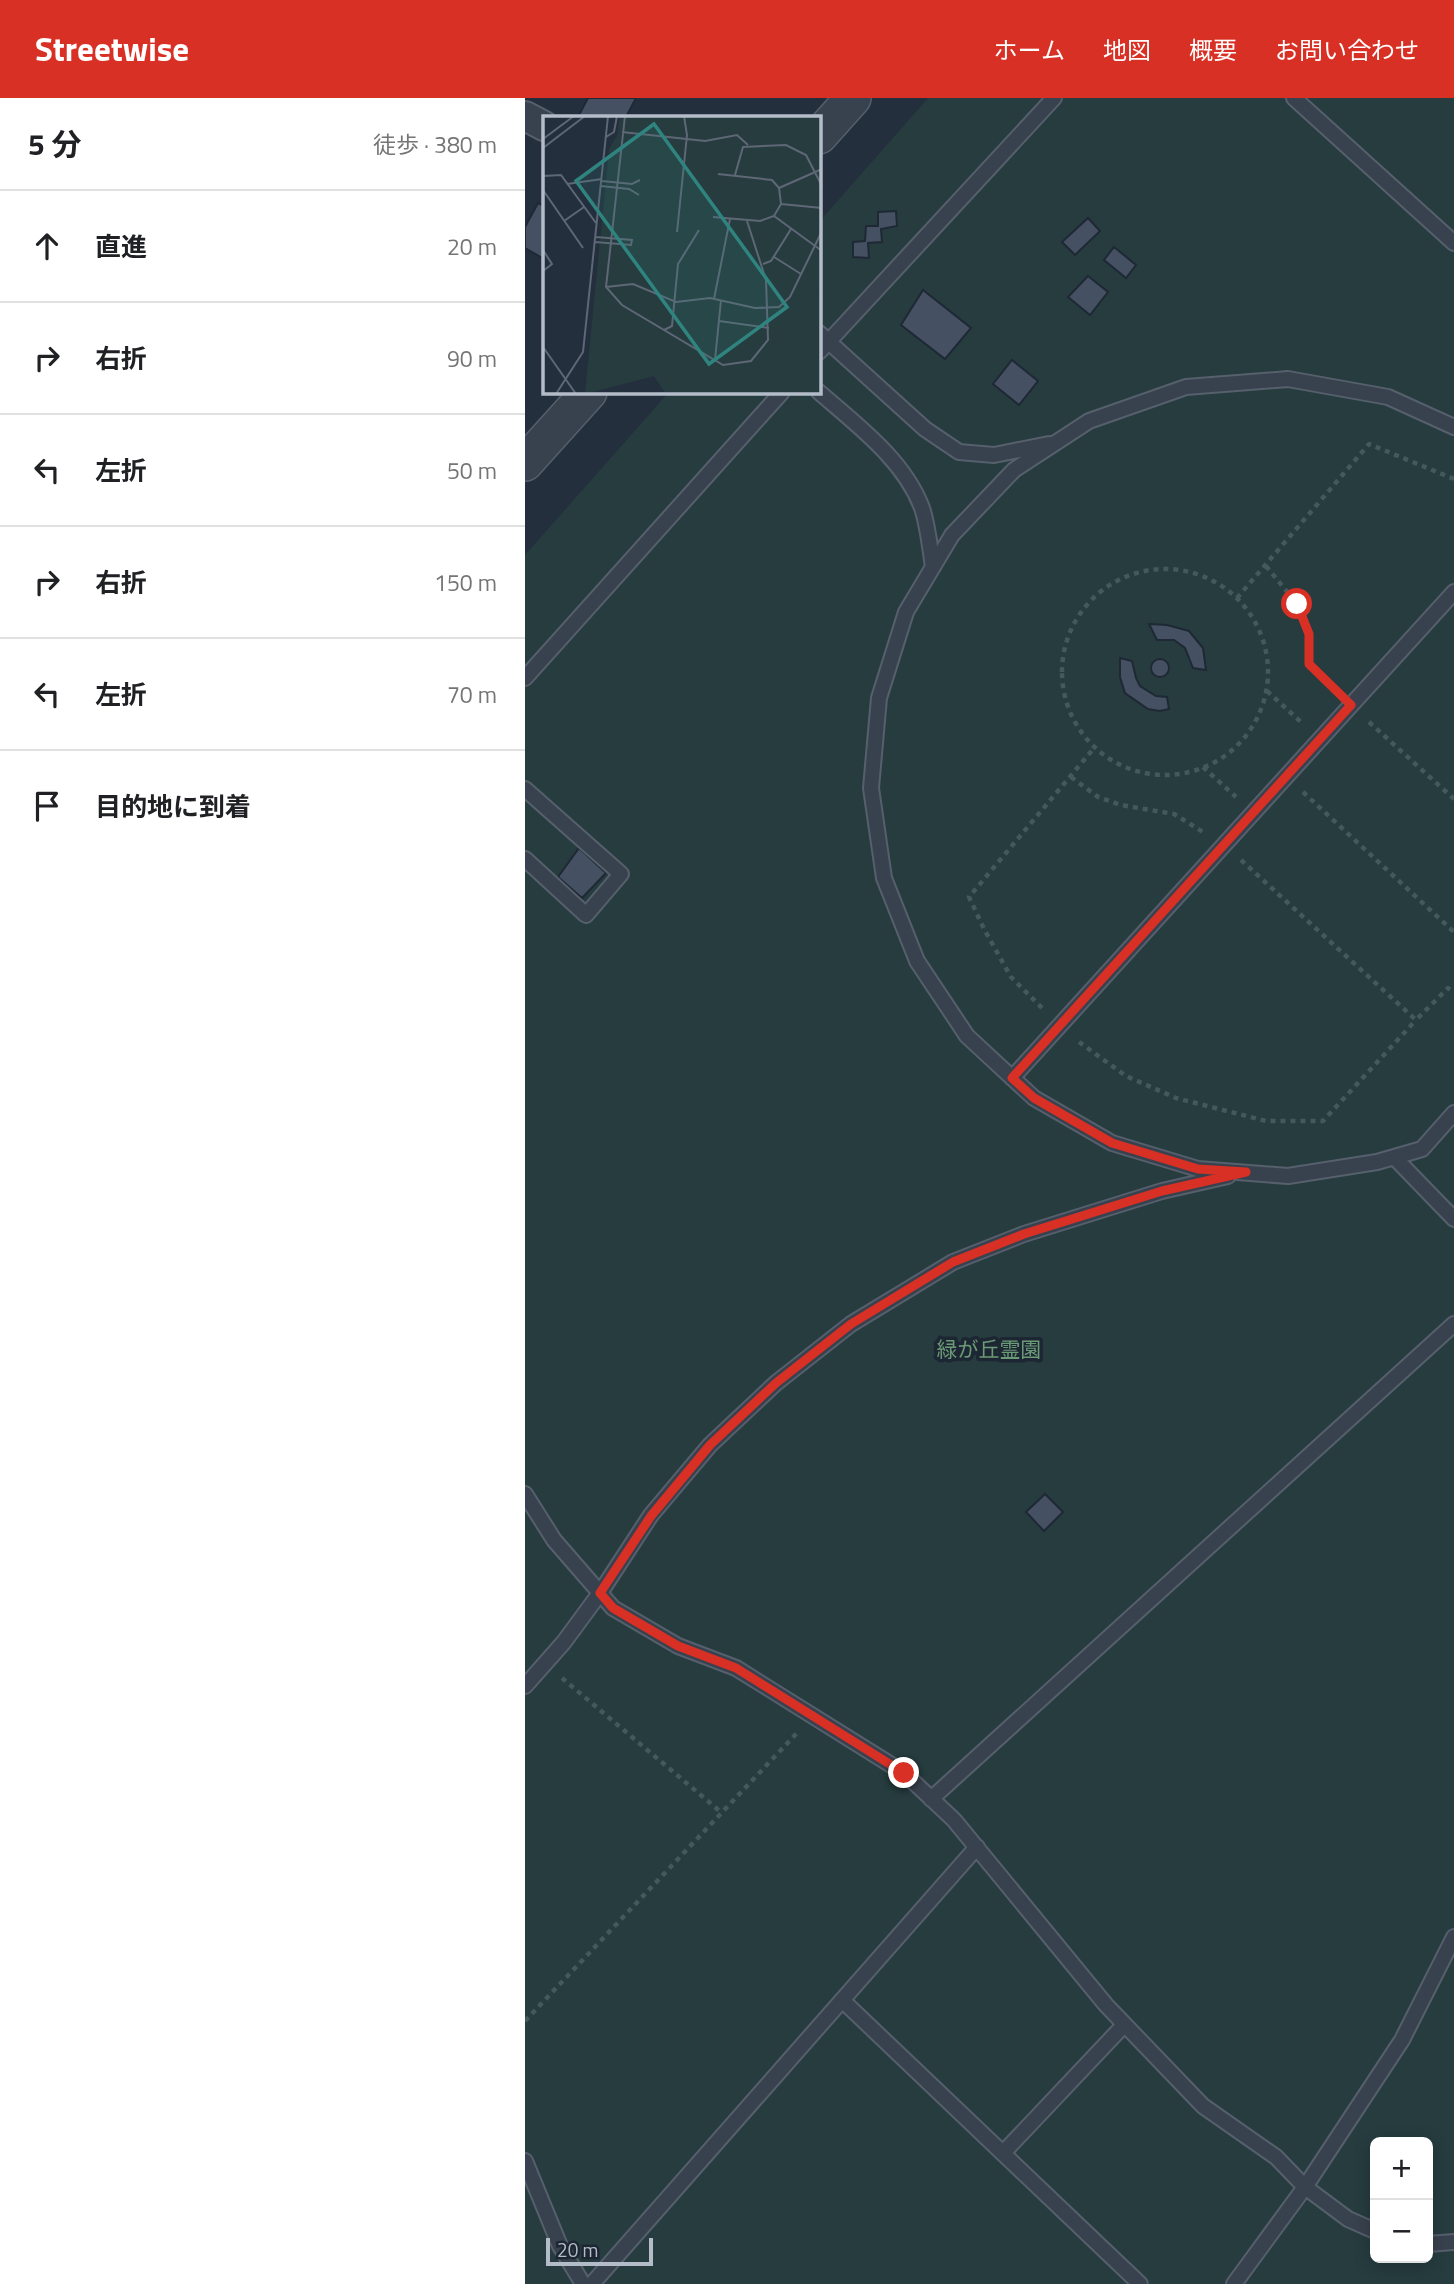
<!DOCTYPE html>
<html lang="ja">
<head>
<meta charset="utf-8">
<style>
	body { margin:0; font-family:"Titillium Web","Noto Sans JP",sans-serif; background:#f2f2f2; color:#202124 }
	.controls { position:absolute; right:21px; bottom:21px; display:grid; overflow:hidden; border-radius:10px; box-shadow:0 4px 18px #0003 }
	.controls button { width:63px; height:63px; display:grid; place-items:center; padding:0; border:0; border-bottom:2px solid #e0e0e0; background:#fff; color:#202124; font:35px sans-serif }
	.scale { position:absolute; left:21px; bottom:18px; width:107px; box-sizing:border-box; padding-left:7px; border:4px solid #b4bcc9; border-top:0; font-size:19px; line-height:24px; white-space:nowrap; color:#b4bcc9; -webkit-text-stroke:5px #1d2633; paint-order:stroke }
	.stop { position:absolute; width:21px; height:21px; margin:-16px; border:5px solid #d93025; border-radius:50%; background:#fff }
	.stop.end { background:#d93025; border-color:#fff; box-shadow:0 2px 7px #0008 }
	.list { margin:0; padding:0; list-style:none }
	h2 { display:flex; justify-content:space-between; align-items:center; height:91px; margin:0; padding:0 28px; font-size:30px }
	h2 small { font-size:23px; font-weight:400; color:#757577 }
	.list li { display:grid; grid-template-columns:46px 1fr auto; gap:21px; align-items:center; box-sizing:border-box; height:112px; padding:0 28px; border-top:2px solid #e0e0e0 }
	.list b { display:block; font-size:26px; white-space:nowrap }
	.list em { font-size:23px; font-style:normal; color:#757577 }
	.icon { flex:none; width:38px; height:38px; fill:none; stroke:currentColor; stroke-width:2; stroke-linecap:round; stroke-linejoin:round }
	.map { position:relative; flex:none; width:929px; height:2186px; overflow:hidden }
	header { display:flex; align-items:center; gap:42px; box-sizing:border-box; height:98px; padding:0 35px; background:#d93025; color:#fff }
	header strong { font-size:33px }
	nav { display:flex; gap:38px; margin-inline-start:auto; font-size:24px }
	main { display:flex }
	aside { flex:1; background:#fff }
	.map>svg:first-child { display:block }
	.green { fill:#263c3f; fill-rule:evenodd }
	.building { fill:#455162; stroke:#1f2835; stroke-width:2 }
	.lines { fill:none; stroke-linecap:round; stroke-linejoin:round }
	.service-casing { stroke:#565f6c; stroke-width:18 }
	.minor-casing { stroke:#565f6c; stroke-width:32 }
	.tertiary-casing { stroke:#565f6c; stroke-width:38 }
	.path { stroke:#44595c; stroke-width:4.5; stroke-dasharray:5 5; stroke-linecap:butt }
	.service { stroke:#38414e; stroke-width:14 }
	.minor { stroke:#38414e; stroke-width:28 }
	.tertiary { stroke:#38414e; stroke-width:35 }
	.route { stroke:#d93025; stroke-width:9 }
	.labels { text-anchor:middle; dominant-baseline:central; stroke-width:7; stroke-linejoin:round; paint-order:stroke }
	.park-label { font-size:21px; fill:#6b9a76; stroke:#1d2633 }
	.inset-road { fill:none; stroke:#5e6776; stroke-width:2 }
	.view { fill:#308480; fill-opacity:0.15; stroke:#308480; stroke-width:3.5 }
	.inset-edge { fill:none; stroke:#b4bcc9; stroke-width:3.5 }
</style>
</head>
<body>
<header>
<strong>Streetwise</strong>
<nav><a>ホーム</a><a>地図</a><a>概要</a><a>お問い合わせ</a></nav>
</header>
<main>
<aside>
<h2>5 分<small>徒歩 · 380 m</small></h2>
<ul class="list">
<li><svg class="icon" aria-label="ahead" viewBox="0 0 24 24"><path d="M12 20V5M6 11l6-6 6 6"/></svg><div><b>直進</b></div><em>20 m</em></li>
<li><svg class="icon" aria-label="right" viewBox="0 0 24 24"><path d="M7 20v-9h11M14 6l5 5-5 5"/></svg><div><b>右折</b></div><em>90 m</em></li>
<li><svg class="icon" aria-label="left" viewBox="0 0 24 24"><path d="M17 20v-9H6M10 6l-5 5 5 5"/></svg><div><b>左折</b></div><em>50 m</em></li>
<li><svg class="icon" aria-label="right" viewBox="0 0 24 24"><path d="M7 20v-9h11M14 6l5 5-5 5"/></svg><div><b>右折</b></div><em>150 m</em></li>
<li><svg class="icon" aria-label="left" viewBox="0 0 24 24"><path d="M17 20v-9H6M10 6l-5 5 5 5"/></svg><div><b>左折</b></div><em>70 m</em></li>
<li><svg class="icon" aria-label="arrive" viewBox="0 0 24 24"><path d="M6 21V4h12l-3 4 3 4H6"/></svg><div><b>目的地に到着</b></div></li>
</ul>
</aside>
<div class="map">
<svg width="929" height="2186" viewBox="0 0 929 2186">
	<rect width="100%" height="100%" fill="#242f3e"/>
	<!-- green -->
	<path class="green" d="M403 0H929V2186H0V457L144 294H294V124ZM850 2044H903V2160H850Z"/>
	<!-- building -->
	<path class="building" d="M63 0H111L101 19H57L54 17Z
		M13 105 19 108V161L0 150V129Z
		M371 113 372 128 356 131 357 144 343 145 344 160 328 159V144L340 143 341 128H353V114Z
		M563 120 575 133 550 157 537 144Z
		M589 149 611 167 601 180 579 162Z
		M563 178 583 194 565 217 543 199Z
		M398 192 446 230 420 261 376 227Z
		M487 262 513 283 494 307 468 286Z
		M624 526 642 527 664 533 678 550 681 572 668 570 660 550 649 542H632Z
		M595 560 607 563 611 580 615 588 631 598 642 599 644 611 635 613 623 611 600 595 595 579Z
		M626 570a9 9 0 1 1 18 0a9 9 0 1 1-18 0Z
		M54 750 81 775 57 800 33 779Z
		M520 1396 538 1414 519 1433 501 1414Z"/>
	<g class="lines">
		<!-- service casing -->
		<g class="service-casing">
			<path id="service" d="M769 0 929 145
				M294 235 400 331 434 354 469 357 524 346
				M294 254 529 0
				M294 294C332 327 379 362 397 410 403 428 405 450 408 469
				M929 329 863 299 763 281 661 289 564 323 489 372 427 437 381 514 354 600 346 690 359 780 392 863 442 938 509 1000 587 1045 673 1071 763 1078 852 1064 897 1051 929 1015
				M0 580 257 294
				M0 691 96 776 61 817 0 761
				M487 980 929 494
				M869 1059 929 1121
				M0 1396 29 1442 88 1510 153 1548 211 1570 379 1675 429 1722 581 1907 678 2008 751 2059 780 2089 823 2121 850 2133
				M0 1588 39 1544 75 1495 126 1417 185 1347 251 1285 326 1226 428 1164 499 1136 637 1093 703 1078
				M406 1701 929 1226
				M317 1902 615 2186
				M478 2055 599 1927
				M0 2063 35 2148 58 2186
				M903 2146 929 2144
				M67 2186 452 1749
				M709 2186 780 2089 877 1942 929 1839"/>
		</g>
		<!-- minor casing -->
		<g class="minor-casing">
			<path id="minor" d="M0 18 19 28"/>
		</g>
		<!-- tertiary casing -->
		<g class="tertiary-casing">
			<path id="tertiary" d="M294 38 328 0
				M0 365 64 294"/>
		</g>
		<!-- path -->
		<path class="path" d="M741 468 772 506 784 536V566L810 591
			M537 574a103 103 0 1 1 206 0a103 103 0 1 1-206 0Z
			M712 500 844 346 929 381
			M742 593 777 625
			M844 624 929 701
			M678 669 711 699
			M546 679 573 699 596 707 649 716 678 734
			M778 694 929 834
			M716 762 891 922 923 890 929 895
			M517 910 486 879 459 831 444 799 569 650
			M554 944 601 978 651 1000 741 1023H798L891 922
			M37 1580 197 1715
			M0 1923 272 1635"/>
		<!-- service -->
		<use href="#service" class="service"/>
		<!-- minor -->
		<use href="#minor" class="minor"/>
		<!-- tertiary -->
		<use href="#tertiary" class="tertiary"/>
	</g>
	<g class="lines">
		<!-- route -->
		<path class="route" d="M379 1675 211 1570 153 1548 88 1510 75 1495 126 1418 185 1347 251 1285 326 1226 428 1164 499 1136 637 1093 721 1074 673 1071 587 1045 509 1000 487 980 826 607 784 566V536L772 506"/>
	</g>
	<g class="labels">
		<!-- park labels -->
		<g class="park-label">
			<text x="464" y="1251">緑が丘霊園</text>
		</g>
	</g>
	<!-- overview -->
	<g transform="translate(18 18)">
		<rect width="278" height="278" fill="#242f3e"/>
		<path d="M77 0H278L279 170 273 177 278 172V278H123L111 260 42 278 66 33 74 20Z" fill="#263c3f"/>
		<path class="inset-road" d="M82 0 63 171 79 189 180 249 208 245 225 224 223 164 204 105M79 16 162 25 194 19 205 29M63 21 71 16 74 0M0 23 31 0M0 32 42 0M192 59 200 31 243 29 263 39 279 70M0 60 18 59 53 107M59 65 89 68 97 64M24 68 59 63M58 70 86 73 96 79M236 72 279 53M0 74 40 132M238 88 279 92M231 100 279 135M170 101 217 105 231 100 238 88 236 72 229 64 175 58M21 105 41 91M134 116 144 19 141 0M52 126 88 129 89 124 53 121M0 134 9 148 0 155M231 141 258 158M220 148 228 145 248 113M63 171 90 168 133 186 167 182 212 192 236 191 247 181 279 115M171 183 187 103M176 205 226 212M121 214 129 210 135 148 156 114M0 231 33 278M172 244 178 184M13 278 40 236 65 0"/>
		<path class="view" d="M111 8 244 191 166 248 33 65Z"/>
		<rect width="278" height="278" class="inset-edge"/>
	</g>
</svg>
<div class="controls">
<button>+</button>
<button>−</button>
</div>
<div class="scale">20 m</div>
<div class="stop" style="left:772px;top:506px"></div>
<div class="stop end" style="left:379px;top:1675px"></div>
</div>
</main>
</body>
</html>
